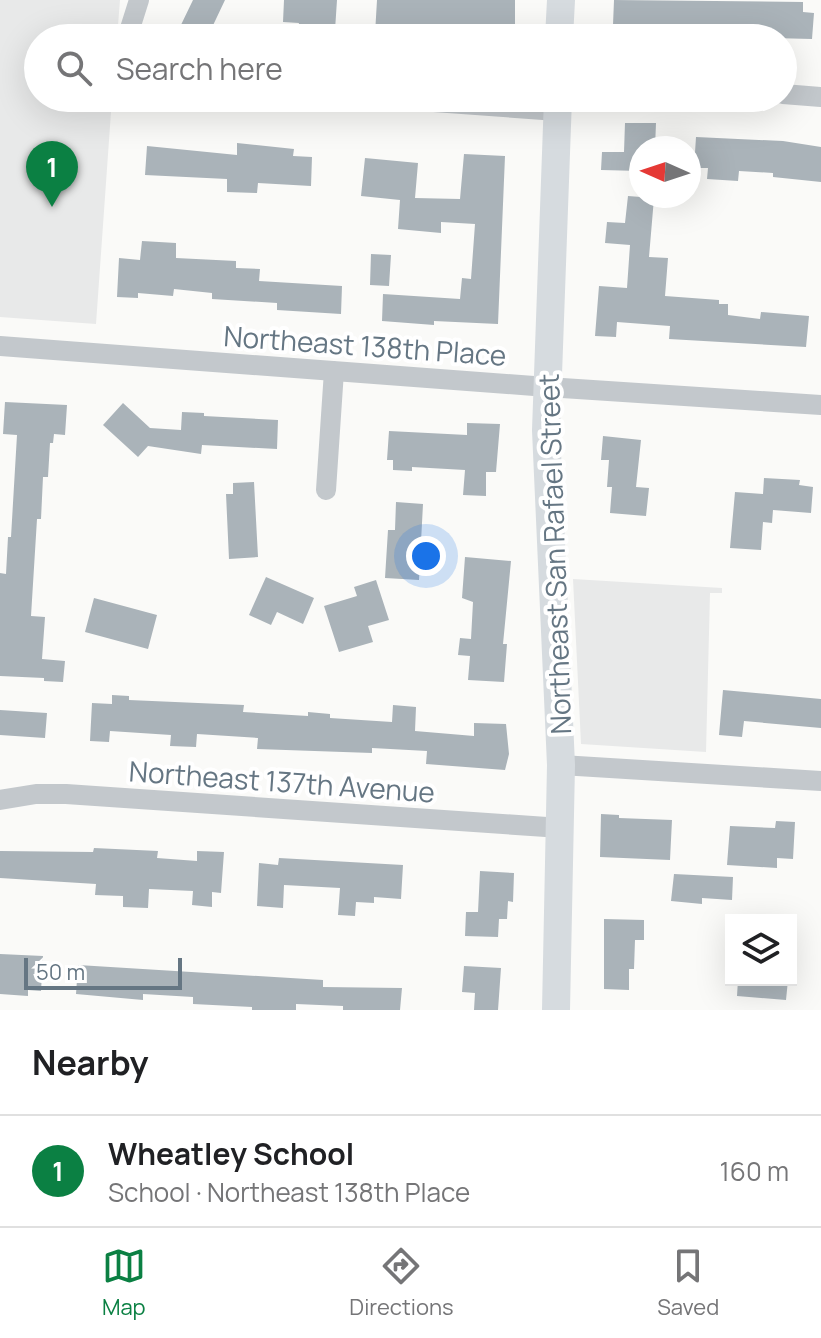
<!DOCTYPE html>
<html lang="en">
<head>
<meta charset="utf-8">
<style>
	body { margin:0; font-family:Manrope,sans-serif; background:#f6f6f6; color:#202124 }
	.controls { position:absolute; right:24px; bottom:24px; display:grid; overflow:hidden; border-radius:0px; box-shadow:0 8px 32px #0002 }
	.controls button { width:72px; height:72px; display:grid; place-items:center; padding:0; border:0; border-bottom:2px solid #e0e0e0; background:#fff; color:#202124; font:40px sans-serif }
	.compass { position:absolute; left:629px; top:136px; width:72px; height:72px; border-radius:50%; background:#fff; box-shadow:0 8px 32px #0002; rotate:273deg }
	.scale { position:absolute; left:24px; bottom:20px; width:158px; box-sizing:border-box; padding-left:8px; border:4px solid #657683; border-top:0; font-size:22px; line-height:28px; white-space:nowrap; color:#657683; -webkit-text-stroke:6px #fff; paint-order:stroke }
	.you { position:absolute; left:426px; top:556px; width:28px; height:28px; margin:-20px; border:6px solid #fff; border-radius:50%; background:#1a73e8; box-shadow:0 0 0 12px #1a73e833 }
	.badge { display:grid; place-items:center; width:52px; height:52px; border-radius:50%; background:#0b8043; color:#fff; font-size:26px; font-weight:700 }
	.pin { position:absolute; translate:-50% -66px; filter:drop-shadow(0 2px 4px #0008) }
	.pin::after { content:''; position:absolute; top:42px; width:28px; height:24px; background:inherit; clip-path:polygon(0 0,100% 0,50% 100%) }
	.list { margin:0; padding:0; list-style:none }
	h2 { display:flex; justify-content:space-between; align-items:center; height:104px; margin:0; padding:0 32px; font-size:34px }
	h2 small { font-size:26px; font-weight:400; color:#757577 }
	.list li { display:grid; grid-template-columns:52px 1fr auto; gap:24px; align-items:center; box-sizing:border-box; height:112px; padding:0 32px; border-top:2px solid #e0e0e0 }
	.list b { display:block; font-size:30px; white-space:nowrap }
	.list p { margin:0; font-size:26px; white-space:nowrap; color:#757577 }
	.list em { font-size:26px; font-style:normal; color:#757577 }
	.icon { flex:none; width:44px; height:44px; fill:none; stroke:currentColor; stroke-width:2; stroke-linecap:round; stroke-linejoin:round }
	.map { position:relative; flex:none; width:821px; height:1010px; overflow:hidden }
	.search { position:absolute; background:#fff; box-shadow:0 8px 32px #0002; left:24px; right:24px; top:24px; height:88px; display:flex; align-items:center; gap:20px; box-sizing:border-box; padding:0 28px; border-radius:44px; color:#757577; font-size:30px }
	.sheet { height:216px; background:#fff }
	nav { display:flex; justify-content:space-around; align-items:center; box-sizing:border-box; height:112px; border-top:2px solid #e0e0e0; background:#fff; font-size:22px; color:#757577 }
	nav a { display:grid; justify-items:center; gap:4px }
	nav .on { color:#0b8043 }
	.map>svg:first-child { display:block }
	.built { fill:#e8e9e9 }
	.building { fill:#aab3b9 }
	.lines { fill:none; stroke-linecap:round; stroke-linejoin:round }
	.street { stroke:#c3c8cc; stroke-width:20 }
	.secondary { stroke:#d6dbdf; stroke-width:28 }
	.labels { text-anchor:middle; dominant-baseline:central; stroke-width:8; stroke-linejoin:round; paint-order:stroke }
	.street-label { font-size:28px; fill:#657683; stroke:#fff }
</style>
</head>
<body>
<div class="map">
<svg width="821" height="1010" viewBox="0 0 821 1010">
	<rect width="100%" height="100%" fill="#fafaf8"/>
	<!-- built -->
	<path class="built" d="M0 0H120L117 38H38V98H112L96 324 0 317Z
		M573 579 722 588V593H710L706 752 581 744Z"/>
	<!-- building -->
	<path class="building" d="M193 0H225L207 38H197L179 29Z
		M284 0H337L335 30 298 28 299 23 283 22Z
		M377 0H515V29L512 28V38L375 34Z
		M614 0 803 2V12L814 13 812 39 699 36V31L613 25Z
		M625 123H656L655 148H641V171L601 170 602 152H624Z
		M696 137 783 141 821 147V182L773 177V173L739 171 738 181 707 179 708 168H694Z
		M237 143 294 149 293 156 312 157 311 186 258 183 257 193 227 192V179L145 175 147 146 237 155Z
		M464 154 505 156 498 324 434 321V325L382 321 383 294 460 299 462 278 471 279 475 224 441 222V233L398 229 400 200 361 196 365 158 418 163 415 198 460 199Z
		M628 196 654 198 649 257 668 258 665 296 719 300V304H728V315L760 319 761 312 809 316 806 347 669 339 670 326 617 322 616 337 595 336 599 286 627 288 630 245 605 243 607 222 625 223Z
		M142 241 176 243V258L236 261V268L260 269 259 281 342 286 341 314 277 310V303L212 299V293L174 289 173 296 138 293V298L117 297 119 258 140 260Z
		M371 254 391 255 389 286 370 285Z
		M5 402 67 405 65 435 54 434 53 443H50L48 477H43L41 519H37L31 616 45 617 42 659 65 661 63 682 44 681V678L0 676V573L6 574 8 537H11L17 435 3 434Z
		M123 403 150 428 181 430 182 412 204 413V416L278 420 277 449 202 445 201 454 148 446 138 457 103 425Z
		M467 423 500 424 496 472H486V496L463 495 465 470 412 467V471L393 470V460H387L389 431 467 435Z
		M603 436 641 440 636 487 649 488 646 516 610 513 612 487H607L609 460H601Z
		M764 478 800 480 799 485 813 487 811 513 773 510 772 523 763 522 761 550 730 548 735 492 763 494Z
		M254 482 258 557 229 559 226 494H233V483Z
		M396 502 423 504 419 580 385 578 388 530H395Z
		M465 557 511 561 503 644H507L504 682 468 680 470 656 458 655 460 638 471 639 473 602 462 598Z
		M266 577 314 598 303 624 277 612 271 625 249 615Z
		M376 580 389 620 368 626 373 642 339 652 324 606 357 596 354 587Z
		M94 598 157 615 148 649 85 632Z
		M723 690 821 699V728L744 721 742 737 719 735Z
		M112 695 129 696V700L244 705 243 712 308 716V712L330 714V718L392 722 393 705 416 707 415 731 474 736V723L506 724 509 754 505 770 426 764 427 751 372 748V753L257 749 258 738 197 734 196 747 170 746 171 735 110 731 109 742 90 741 92 703 112 704Z
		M0 710 47 713 45 738 0 735Z
		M601 814 619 815V818L672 820 670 860 600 857Z
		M776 821 795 822 793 859 777 858V868L727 865 730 826 775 828Z
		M94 848 158 851 157 858 197 861V851L224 852 221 893 212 892V907L192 905 193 891 149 889 148 908 123 907V896L95 895 96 884 0 878V851L93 852Z
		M279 858 403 865 401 899 374 897V903L356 902 355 916 338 915 340 888 284 885 283 908 257 906 259 863 278 865Z
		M480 871 514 873 513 902 508 901 507 919H499L498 937 465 936 466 912H478Z
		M674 874 733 877 732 900 702 898V904L671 901Z
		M604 919 644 920V940H635L634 969H629V990L604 989Z
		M0 954 43 956 41 991 28 990V996L0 994Z
		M78 965 323 980V987L402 988 400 1010H343V1006L296 1004V1010H252V1007L193 1004V997L143 994V1000L76 994Z
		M464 966 501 968 498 1010H474L475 993 462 992Z
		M738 980H788L786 1000 737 996Z"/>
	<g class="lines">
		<!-- street -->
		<path class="street" d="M127 38 139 0
			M783 94 821 97
			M378 98 557 111
			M0 346 547 387 821 405
			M326 490 334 371
			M561 765 821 781
			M0 800 36 794H66L561 828"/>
		<!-- secondary -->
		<path class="secondary" d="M559 38 561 0
			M556 1010 561 765 546 430 558 98"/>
	</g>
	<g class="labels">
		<!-- street labels -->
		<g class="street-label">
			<text transform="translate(365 345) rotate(4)">Northeast 138th Place</text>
			<text transform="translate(554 554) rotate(-92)">Northeast San Rafael Street</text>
			<text transform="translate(282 781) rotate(4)">Northeast 137th Avenue</text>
		</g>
	</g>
</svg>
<div class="controls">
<button><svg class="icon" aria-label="layers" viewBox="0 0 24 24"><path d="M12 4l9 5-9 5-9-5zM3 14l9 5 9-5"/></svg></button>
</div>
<svg class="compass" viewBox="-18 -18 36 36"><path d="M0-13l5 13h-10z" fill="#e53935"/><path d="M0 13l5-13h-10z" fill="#757577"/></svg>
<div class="scale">50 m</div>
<div class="you"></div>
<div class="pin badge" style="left:52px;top:207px">1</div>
<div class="search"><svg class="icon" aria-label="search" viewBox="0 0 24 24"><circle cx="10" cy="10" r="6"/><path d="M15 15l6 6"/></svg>Search here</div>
</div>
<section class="sheet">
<h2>Nearby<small></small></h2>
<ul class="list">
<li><span class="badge">1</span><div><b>Wheatley School</b><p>School · Northeast 138th Place</p></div><em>160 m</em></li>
</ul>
</section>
<nav>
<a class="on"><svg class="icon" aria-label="map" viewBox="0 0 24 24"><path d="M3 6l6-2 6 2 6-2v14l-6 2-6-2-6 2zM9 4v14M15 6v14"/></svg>Map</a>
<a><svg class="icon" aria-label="directions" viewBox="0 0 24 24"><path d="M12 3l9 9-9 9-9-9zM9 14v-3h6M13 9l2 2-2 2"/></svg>Directions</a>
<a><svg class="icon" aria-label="saved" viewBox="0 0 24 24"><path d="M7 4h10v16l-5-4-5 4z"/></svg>Saved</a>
</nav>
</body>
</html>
